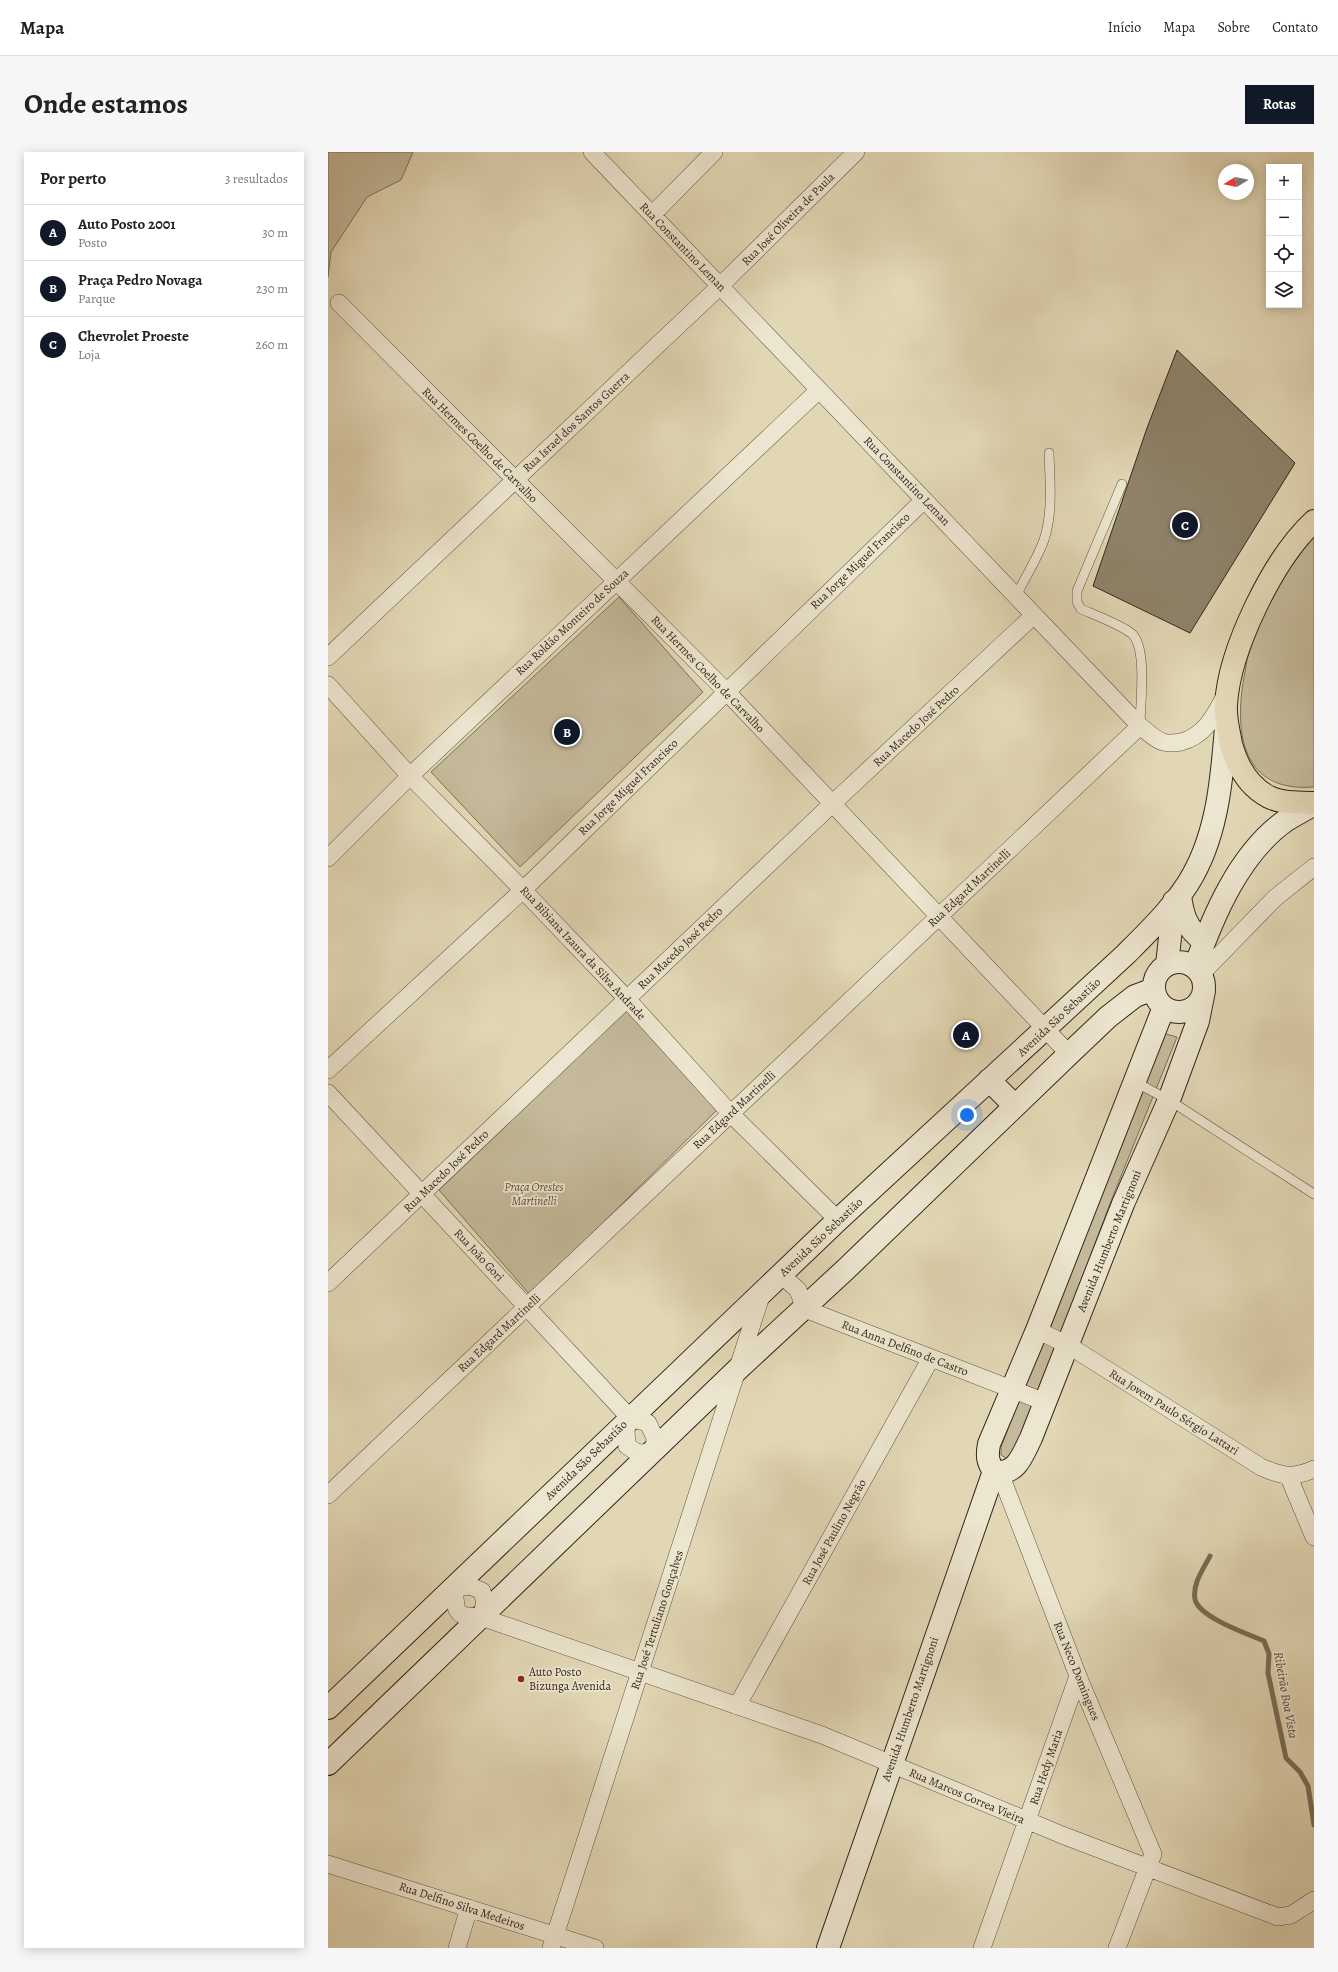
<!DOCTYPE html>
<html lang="pt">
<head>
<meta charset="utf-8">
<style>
	body { margin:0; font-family:Alegreya,serif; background:#f6f6f6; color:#222 }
	.controls { position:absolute; right:12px; top:12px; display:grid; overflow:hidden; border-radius:0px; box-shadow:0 2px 10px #0003 }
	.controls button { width:36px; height:36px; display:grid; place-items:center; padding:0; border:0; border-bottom:1px solid #e0e0e0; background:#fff; color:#222; font:20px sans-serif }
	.compass { position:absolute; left:890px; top:12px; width:36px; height:36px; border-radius:50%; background:#fff; box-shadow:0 2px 10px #0003; rotate:260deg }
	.you { position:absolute; left:639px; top:963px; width:14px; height:14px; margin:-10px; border:3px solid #fff; border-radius:50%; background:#1a73e8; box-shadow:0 0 0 6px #1a73e833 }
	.badge { display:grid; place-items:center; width:26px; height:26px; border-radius:50%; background:#111827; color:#fff; font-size:13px; font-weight:700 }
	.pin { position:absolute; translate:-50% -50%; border:2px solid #fff; box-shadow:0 1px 4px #0006 }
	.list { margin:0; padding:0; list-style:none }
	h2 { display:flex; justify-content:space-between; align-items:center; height:52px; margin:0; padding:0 16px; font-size:17px }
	h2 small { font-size:13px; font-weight:400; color:#767676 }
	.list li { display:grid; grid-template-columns:26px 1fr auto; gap:12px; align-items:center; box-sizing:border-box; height:56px; padding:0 16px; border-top:1px solid #e0e0e0 }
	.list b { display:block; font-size:15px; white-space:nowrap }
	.list p { margin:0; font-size:13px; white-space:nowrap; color:#767676 }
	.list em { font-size:13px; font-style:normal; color:#767676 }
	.icon { flex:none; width:22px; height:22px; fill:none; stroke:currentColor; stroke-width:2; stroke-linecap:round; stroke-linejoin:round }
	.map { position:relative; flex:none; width:986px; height:1796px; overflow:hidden; border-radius:0px }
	header { display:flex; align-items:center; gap:24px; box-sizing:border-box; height:56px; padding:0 20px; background:#fff; border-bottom:1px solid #e0e0e0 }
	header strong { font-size:19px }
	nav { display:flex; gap:22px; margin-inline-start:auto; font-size:14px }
	.intro { display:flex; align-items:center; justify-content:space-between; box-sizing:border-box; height:96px; padding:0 24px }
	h1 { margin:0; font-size:28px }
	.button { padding:10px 18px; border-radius:0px; background:#111827; color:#fff; font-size:14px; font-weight:700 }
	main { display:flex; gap:24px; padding:0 24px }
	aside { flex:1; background:#fff; border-radius:0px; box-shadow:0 2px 10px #0003 }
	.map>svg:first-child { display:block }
	.green { fill:#c4b99a; stroke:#7c705a }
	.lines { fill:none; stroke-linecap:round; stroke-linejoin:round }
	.stream { stroke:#786d57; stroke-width:5 }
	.building { fill:#8e836a; stroke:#332719 }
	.lane-casing { stroke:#5f5340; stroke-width:10 }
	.street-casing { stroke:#5f5340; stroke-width:18 }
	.secondary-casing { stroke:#332719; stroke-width:24 }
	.primary-casing { stroke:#332719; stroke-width:24 }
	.lane { stroke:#ece5cf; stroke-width:9 }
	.street { stroke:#ece5cf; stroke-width:17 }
	.secondary { stroke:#ece5cf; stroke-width:22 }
	.primary { stroke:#e2d7b5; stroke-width:22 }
	.poi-dot { fill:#8f2418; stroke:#ece5cf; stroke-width:1.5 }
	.labels { text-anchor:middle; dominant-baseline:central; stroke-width:3.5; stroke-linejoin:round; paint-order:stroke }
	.street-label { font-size:12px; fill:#332719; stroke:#ece5cf }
	.park-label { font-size:12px; font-style:italic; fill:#574c39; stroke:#ece5cf }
	.poi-label { font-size:12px; fill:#332719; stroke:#ece5cf; text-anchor:start }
	.water-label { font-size:13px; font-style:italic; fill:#564a38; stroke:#ece5cf }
</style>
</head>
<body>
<header>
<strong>Mapa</strong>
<nav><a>Início</a><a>Mapa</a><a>Sobre</a><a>Contato</a></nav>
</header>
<div class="intro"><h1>Onde estamos</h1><a class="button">Rotas</a></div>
<main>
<aside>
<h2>Por perto<small>3 resultados</small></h2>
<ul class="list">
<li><span class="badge">A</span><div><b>Auto Posto 2001</b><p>Posto</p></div><em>30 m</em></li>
<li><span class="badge">B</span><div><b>Praça Pedro Novaga</b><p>Parque</p></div><em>230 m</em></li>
<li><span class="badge">C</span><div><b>Chevrolet Proeste</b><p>Loja</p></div><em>260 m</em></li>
</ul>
</aside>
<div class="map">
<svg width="986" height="1796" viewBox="0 0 986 1796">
	<rect width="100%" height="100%" fill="#e2d7b5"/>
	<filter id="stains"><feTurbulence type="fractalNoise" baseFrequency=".005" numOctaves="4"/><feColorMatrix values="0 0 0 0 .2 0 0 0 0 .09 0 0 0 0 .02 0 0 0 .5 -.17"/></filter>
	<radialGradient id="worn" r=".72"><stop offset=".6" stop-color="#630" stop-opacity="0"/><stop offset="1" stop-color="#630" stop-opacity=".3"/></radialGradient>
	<!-- green -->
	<path class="green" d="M0 0H85L73 28 39 45 3 100 0 125Z
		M986 385V635C914 641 906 581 916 525 918 517 918 508 921 501 924 490 929 480 933 469 936 461 939 452 944 444 955 425 969 407 981 388Z
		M291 445 375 540 192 715 103 620Z
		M299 858 390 957 202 1143 111 1038Z
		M834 881 849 885 783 1049 688 1303 681 1308 673 1303V1295Z"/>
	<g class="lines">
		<!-- stream -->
		<path class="stream" d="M882 1404C876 1416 864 1432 867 1447 870 1465 920 1482 936 1489L941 1502 940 1521 958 1606 972 1620 980 1634 986 1673"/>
	</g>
	<!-- building -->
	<path class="building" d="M849 198 967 311 862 481 765 434 819 276Z"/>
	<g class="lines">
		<!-- lane casing -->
		<g class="lane-casing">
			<path id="lane" d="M794 332 749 439V450L753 457C767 463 791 472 803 481 820 494 812 553 812 574
				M688 444C697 426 709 407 716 388 725 361 722 330 721 301
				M807 930 841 948 986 1042"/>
		</g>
		<!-- street casing -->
		<g class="street-casing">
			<path id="street" d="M264 0 812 574C819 579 826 587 835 590 841 592 847 591 853 590 877 584 887 563 898 542
				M324 63 386 0
				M11 151 398 539 741 902
				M0 505 392 134 528 0
				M0 533 82 624 195 738 299 847 403 962 510 1068
				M0 706 82 624 491 238
				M873 822 947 746 986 715
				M0 918 195 738 596 348
				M0 941 302 1266
				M453 1123 470 1138 477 1157 717 1250
				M0 1131 504 652 706 463
				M709 1178 740 1193 933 1315C953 1324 965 1327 986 1317
				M302 1266 320 1271 327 1286 326 1300 310 1301 299 1294 298 1278Z
				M672 1321 750 1524 825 1702 789 1796
				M960 1323 986 1385
				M0 1343 812 574
				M153 1465 157 1451 154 1439 142 1434 126 1436C129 1461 125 1464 153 1465L494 1583 734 1683 950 1765 963 1763 986 1748
				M409 1554 603 1206
				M0 1712 267 1796
				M129 1796 141 1756
				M223 1796 434 1141
				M654 1796 750 1524"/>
		</g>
		<!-- secondary casing -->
		<g class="secondary-casing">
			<path id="secondary" d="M852 743C854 762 859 778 876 789
				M826 835a25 25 0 1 1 50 0a25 25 0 1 1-50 0Z
				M839 813 846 749
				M867 815C885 764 911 702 957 669 966 663 977 658 986 652
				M836 855 709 1178 661 1292C659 1303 659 1310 666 1319 688 1325 695 1302 703 1286L795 1052 841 948 870 869 876 839
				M661 928 687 954
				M0 1556 510 1068 798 802C820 780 850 751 865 723 890 678 894 625 898 575
				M0 1612 410 1217 517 1118 741 902 780 865 807 844 826 837
				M500 1796 666 1319"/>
		</g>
		<!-- primary casing -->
		<g class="primary-casing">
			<path id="primary" d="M986 369C945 407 901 498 898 553 897 566 901 580 903 592 909 614 920 634 941 645 955 652 971 650 986 651"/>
		</g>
		<!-- lane -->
		<use href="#lane" class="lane"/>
		<!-- street -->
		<use href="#street" class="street"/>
		<!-- secondary -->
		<use href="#secondary" class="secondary"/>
		<!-- primary -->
		<use href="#primary" class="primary"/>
	</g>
	<!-- markers -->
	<circle class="poi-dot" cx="193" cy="1527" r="4"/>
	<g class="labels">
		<!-- street labels -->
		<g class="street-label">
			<text transform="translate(460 67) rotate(-45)">Rua José Oliveira de Paula</text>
			<text transform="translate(355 95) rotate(46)">Rua Constantino Leman</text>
			<text transform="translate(248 270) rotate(-43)">Rua Israel dos Santos Guerra</text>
			<text transform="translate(152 293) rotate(45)">Rua Hermes Coelho de Carvalho</text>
			<text transform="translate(579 329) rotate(46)">Rua Constantino Leman</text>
			<text transform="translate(532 409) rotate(-44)">Rua Jorge Miguel Francisco</text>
			<text transform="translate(244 470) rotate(-43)">Rua Roldão Monteiro de Souza</text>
			<text transform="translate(380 522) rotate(46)">Rua Hermes Coelho de Carvalho</text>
			<text transform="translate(588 574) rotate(-43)">Rua Macedo José Pedro</text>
			<text transform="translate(300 635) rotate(-44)">Rua Jorge Miguel Francisco</text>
			<text transform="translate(641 736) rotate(-43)">Rua Edgard Martinelli</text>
			<text transform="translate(352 796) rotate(-44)">Rua Macedo José Pedro</text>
			<text transform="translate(255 801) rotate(47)">Rua Bibiana Izaura da Silva Andrade</text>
			<text transform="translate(731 865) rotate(-43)">Avenida São Sebastião</text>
			<text transform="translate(406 958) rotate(-43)">Rua Edgard Martinelli</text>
			<text transform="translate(118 1019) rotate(-44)">Rua Macedo José Pedro</text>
			<text transform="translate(493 1085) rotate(-43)">Avenida São Sebastião</text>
			<text transform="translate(781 1089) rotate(-68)">Avenida Humberto Martignoni</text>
			<text transform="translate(151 1103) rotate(47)">Rua João Gori</text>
			<text transform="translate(171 1181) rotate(-43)">Rua Edgard Martinelli</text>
			<text transform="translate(577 1196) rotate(21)">Rua Anna Delfino de Castro</text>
			<text transform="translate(846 1260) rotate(32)">Rua Jovem Paulo Sérgio Lattari</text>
			<text transform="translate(258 1308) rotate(-44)">Avenida São Sebastião</text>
			<text transform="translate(506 1380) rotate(-61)">Rua José Paulino Negrão</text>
			<text transform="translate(329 1468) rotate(-72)">Rua José Tertuliano Gonçalves</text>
			<text transform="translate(749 1519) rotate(68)">Rua Neco Domingues</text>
			<text transform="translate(582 1557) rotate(-71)">Avenida Humberto Martignoni</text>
			<text transform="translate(718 1615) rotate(-71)">Rua Hedy Maria</text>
			<text transform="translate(639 1644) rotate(23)">Rua Marcos Correa Vieira</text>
			<text transform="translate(134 1754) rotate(18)">Rua Delfino Silva Medeiros</text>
		</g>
		<!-- park labels -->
		<g class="park-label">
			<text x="206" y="1035">Praça Orestes<tspan x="206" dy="14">Martinelli</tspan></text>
		</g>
		<!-- poi labels -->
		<g class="poi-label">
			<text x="201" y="1520">Auto Posto<tspan x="201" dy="14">Bizunga Avenida</tspan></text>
		</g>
		<!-- water labels -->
		<g class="water-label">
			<text transform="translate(958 1543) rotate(80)">Ribeirão Boa Vista</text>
		</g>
	</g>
	<rect width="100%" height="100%" filter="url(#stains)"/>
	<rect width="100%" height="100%" fill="url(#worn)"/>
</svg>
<div class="controls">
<button>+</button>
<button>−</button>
<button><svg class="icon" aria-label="locate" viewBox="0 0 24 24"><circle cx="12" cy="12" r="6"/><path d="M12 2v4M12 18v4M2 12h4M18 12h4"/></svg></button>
<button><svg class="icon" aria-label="layers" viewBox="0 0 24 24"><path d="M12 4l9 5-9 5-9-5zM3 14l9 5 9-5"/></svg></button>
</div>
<svg class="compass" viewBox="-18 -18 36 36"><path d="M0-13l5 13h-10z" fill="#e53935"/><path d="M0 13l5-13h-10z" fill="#767676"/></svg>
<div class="you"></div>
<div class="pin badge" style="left:638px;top:883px">A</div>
<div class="pin badge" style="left:239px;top:580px">B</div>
<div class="pin badge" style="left:857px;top:373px">C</div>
</div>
</main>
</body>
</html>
